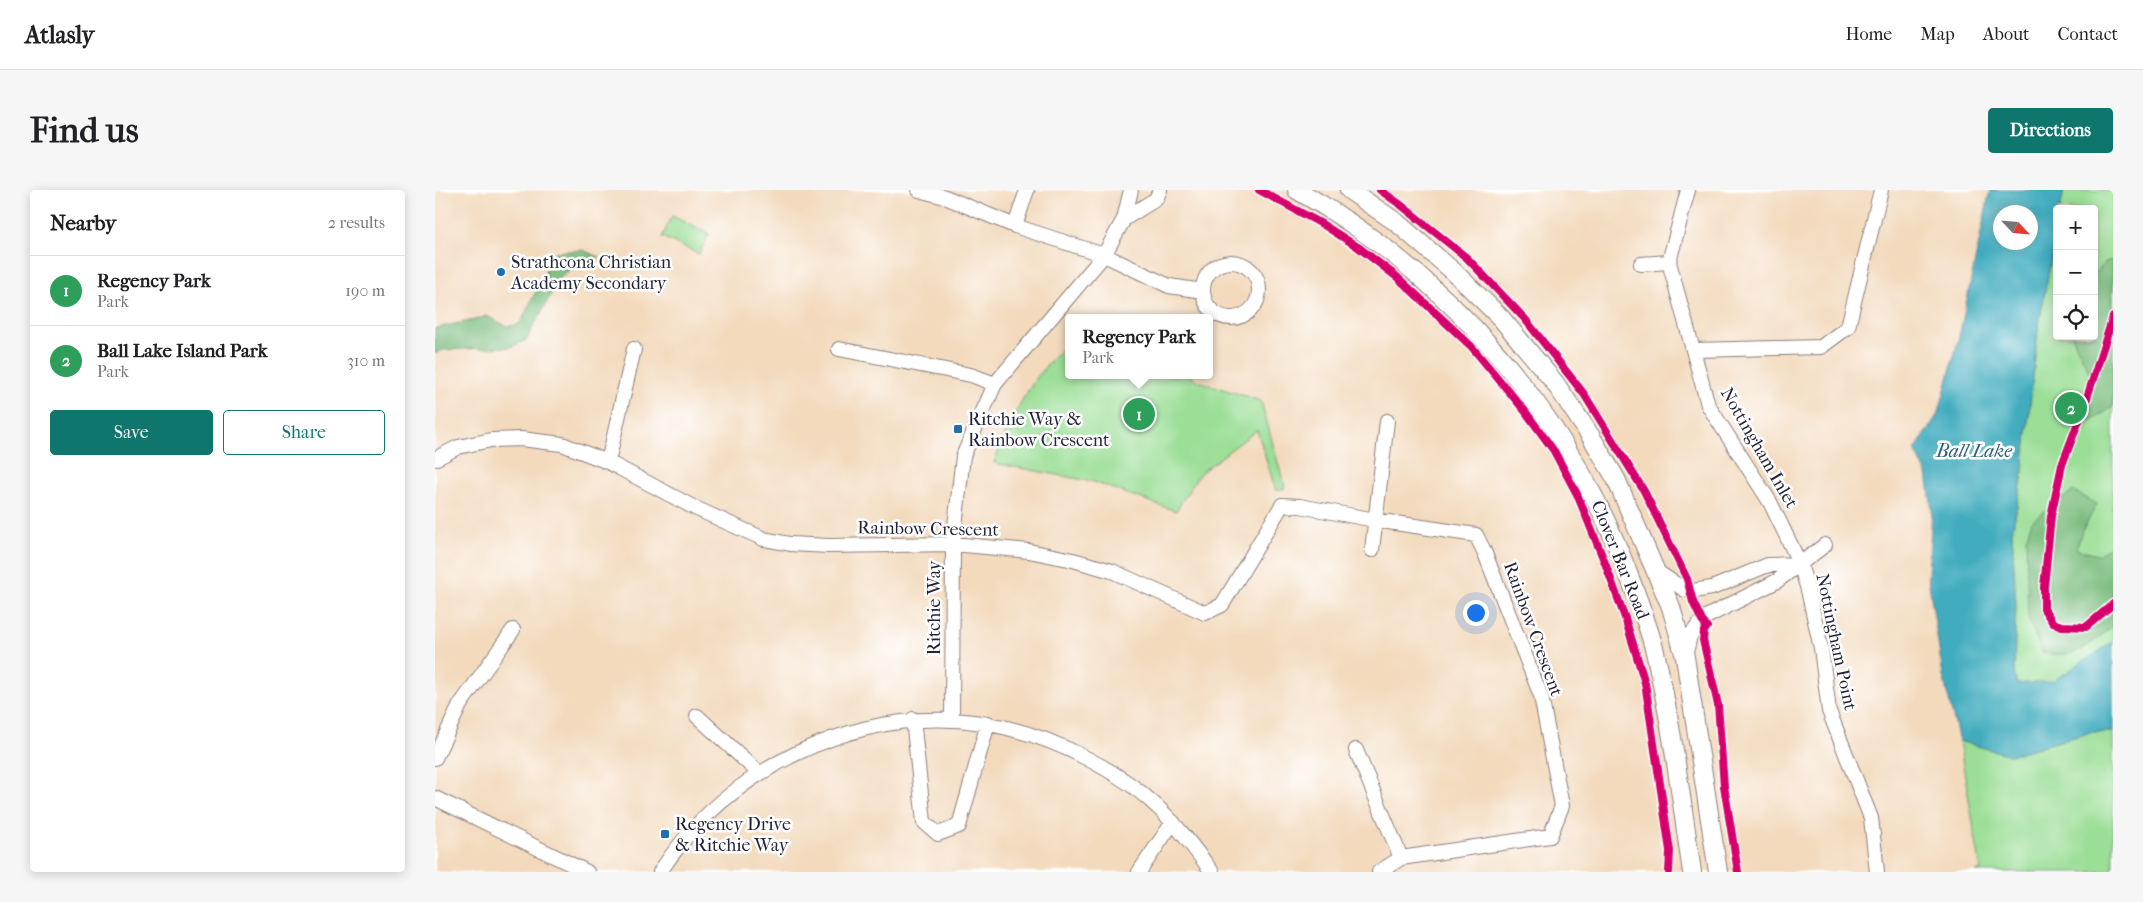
<!DOCTYPE html>
<html lang="en">
<head>
<meta charset="utf-8">
<style>
	body { margin:0; font-family:"IM FELL French Canon",serif; background:#f6f6f6; color:#202124 }
	.controls { position:absolute; right:15px; top:15px; display:grid; overflow:hidden; border-radius:5px; box-shadow:0 2px 12px #0003 }
	.controls button { width:45px; height:45px; display:grid; place-items:center; padding:0; border:0; border-bottom:1px solid #e0e0e0; background:#fff; color:#202124; font:25px sans-serif }
	.compass { position:absolute; left:1558px; top:15px; width:45px; height:45px; border-radius:50%; background:#fff; box-shadow:0 2px 12px #0003; rotate:116deg }
	.you { position:absolute; left:1040px; top:422px; width:18px; height:18px; margin:-12px; border:4px solid #fff; border-radius:50%; background:#1a73e8; box-shadow:0 0 0 8px #1a73e833 }
	.badge { display:grid; place-items:center; width:32px; height:32px; border-radius:50%; background:#0f766e; color:#fff; font-size:16px; font-weight:700 }
	.pin { position:absolute; translate:-50% -50%; border:2px solid #fff; box-shadow:0 1px 5px #0006 }
	.popup { position:absolute; left:630px; top:124px; width:148px; height:65px; box-sizing:border-box; display:grid; place-content:center; border-radius:5px; background:#fff; filter:drop-shadow(0 1px 4px #0005); font-size:16px; white-space:nowrap; color:#757577 }
	.popup b { font-size:19px; color:#202124 }
	.popup::after { content:''; position:absolute; left:50%; top:100%; margin-left:-10px; border:10px solid transparent; border-top-color:#fff }
	.list { margin:0; padding:0; list-style:none }
	h2 { display:flex; justify-content:space-between; align-items:center; height:65px; margin:0; padding:0 20px; font-size:21px }
	h2 small { font-size:16px; font-weight:400; color:#757577 }
	.list li { display:grid; grid-template-columns:32px 1fr auto; gap:15px; align-items:center; box-sizing:border-box; height:70px; padding:0 20px; border-top:1px solid #e0e0e0 }
	.list b { display:block; font-size:19px; white-space:nowrap }
	.list p { margin:0; font-size:16px; white-space:nowrap; color:#757577 }
	.list em { font-size:16px; font-style:normal; color:#757577 }
	.actions { display:flex; gap:10px; padding:15px 20px }
	.actions a { flex:1; padding:11px 0; border:1px solid #0f766e; border-radius:5px; text-align:center; font-size:18px; color:#0f766e }
	.actions .main { background:#0f766e; color:#fff }
	.icon { flex:none; width:28px; height:28px; fill:none; stroke:currentColor; stroke-width:2; stroke-linecap:round; stroke-linejoin:round }
	.map { position:relative; flex:none; width:1678px; height:682px; overflow:hidden; border-radius:5px }
	header { display:flex; align-items:center; gap:30px; box-sizing:border-box; height:70px; padding:0 25px; background:#fff; border-bottom:1px solid #e0e0e0 }
	header strong { font-size:24px }
	nav { display:flex; gap:28px; margin-inline-start:auto; font-size:18px }
	.intro { display:flex; align-items:center; justify-content:space-between; box-sizing:border-box; height:120px; padding:0 30px }
	h1 { margin:0; font-size:35px }
	.button { padding:12px 22px; border-radius:5px; background:#0f766e; color:#fff; font-size:18px; font-weight:700 }
	main { display:flex; gap:30px; padding:0 30px }
	aside { flex:1; background:#fff; border-radius:5px; box-shadow:0 2px 12px #0003 }
	.map>svg:first-child { display:block }
	.green { fill:#9bde96; stroke:#5e8068 }
	.forest { fill:#7cbd7f; stroke:#4f705d }
	.water { fill:#40acbe; stroke:#31677c; fill-rule:evenodd }
	.lines { fill:none; stroke-linecap:round; stroke-linejoin:round }
	.minor-casing { stroke:#8a7e7c; stroke-width:16 }
	.major-casing { stroke:#8a7e7c; stroke-width:20 }
	.minor { stroke:#fff; stroke-width:14 }
	.major { stroke:#fff; stroke-width:18 }
	.cycleway-casing { stroke:#fff; stroke-width:11 }
	.cycleway { stroke:#d6006c; stroke-width:8 }
	.poi-dot { fill:#1f6fb2; stroke:#fff; stroke-width:2 }
	.labels { text-anchor:middle; dominant-baseline:central; stroke-width:5; stroke-linejoin:round; paint-order:stroke }
	.poi-label { font-size:18px; fill:#22223b; stroke:#fff; text-anchor:start }
	.street-label { font-size:18px; fill:#22223b; stroke:#fff }
	.water-label { font-size:19px; font-style:italic; fill:#306076; stroke:#fff }
</style>
</head>
<body>
<header>
<strong>Atlasly</strong>
<nav><a>Home</a><a>Map</a><a>About</a><a>Contact</a></nav>
</header>
<div class="intro"><h1>Find us</h1><a class="button">Directions</a></div>
<main>
<aside>
<h2>Nearby<small>2 results</small></h2>
<ul class="list">
<li><span class="badge" style="background:#2e9e5b">1</span><div><b>Regency Park</b><p>Park</p></div><em>190 m</em></li>
<li><span class="badge" style="background:#2e9e5b">2</span><div><b>Ball Lake Island Park</b><p>Park</p></div><em>310 m</em></li>
</ul>
<div class="actions"><a class="main">Save</a><a>Share</a></div>
</aside>
<div class="map">
<svg width="1678" height="682" viewBox="0 0 1678 682">
	<rect width="100%" height="100%" fill="#fff"/>
	<filter id="ink" filterUnits="userSpaceOnUse"><feTurbulence type="fractalNoise" baseFrequency=".02" numOctaves="2"/><feDisplacementMap in="SourceGraphic" scale="10" xChannelSelector="R" yChannelSelector="G"/><feConvolveMatrix kernelMatrix="1 2 1 2 8 2 1 2 1" color-interpolation-filters="sRGB"/></filter>
	<filter id="wash" filterUnits="userSpaceOnUse"><feTurbulence type="fractalNoise" baseFrequency=".0096" numOctaves="4" result="noise"/><feDisplacementMap in="SourceGraphic" scale="20" xChannelSelector="R" yChannelSelector="G"/><feGaussianBlur stdDeviation="1.12" result="paint"/><feColorMatrix in="noise" values="0 0 0 0 0 0 0 0 0 0 0 0 0 0 0 0 0 1.4 0 .05"/><feComposite in="paint" operator="in"/></filter>
	<g filter="url(#wash)">
		<rect width="100%" height="100%" fill="#f3dabd"/>
		<!-- green -->
		<path class="green" d="M1629 0H1678V452L1618 491 1582 495 1579 481 1581 415 1577 342 1587 290 1603 139 1622 39V146H1659V19H1625Z
			M237 26 274 44 264 64 227 47Z
			M634 153V185H753L763 191 826 211 850 298 841 301 822 240 765 283 741 321 659 292 559 273C575 228 597 184 634 153Z
			M1657 542H1678V682H1540L1546 680 1524 551 1575 565Z"/>
		<!-- forest -->
		<path class="forest" d="M148 60 164 67 139 76 125 88 91 150 76 157 8 160 0 164V139C16 133 35 133 51 126L72 136 82 135 87 130 120 62Z
			M1678 70V217L1650 235 1657 188 1637 146H1659V84L1670 72Z
			M1638 301 1662 314 1646 344 1641 359 1663 365 1678 355V436C1652 456 1642 471 1607 462L1593 428 1591 348 1597 331Z"/>
		<!-- water -->
		<path class="water" d="M1555 0H1629L1625 19H1622V39L1603 139 1587 290 1577 342 1581 415 1579 481 1581 494 1618 491 1678 452V542H1657L1575 565 1524 551 1508 486 1493 387 1497 320 1492 284 1480 260 1504 222 1524 147ZM1566 22H1596V52H1566Z"/>
	</g>
	<g filter="url(#ink)">
		<g class="lines">
			<!-- minor casing -->
			<g class="minor-casing">
				<path id="minor" d="M484 0 510 7 580 36 669 65 734 96 768 101
					M1253 0 1234 72 1273 215 1335 312 1365 374 1373 400 1386 458 1394 521 1436 628 1442 682
					M689 29 721 9 725 0
					M580 36 592 0
					M768 100a28 28 0 1 1 56 0a28 28 0 1 1-56 0Z
					M1206 74 1234 72
					M404 159 536 185 560 194
					M1259 160 1386 157 1413 137 1446 0
					M0 269 23 257 56 250 86 249 127 254 173 272 260 318 329 349 355 354 394 356 518 354 594 361 638 370 677 381 770 423 787 415 847 315 865 316 940 330 1041 345 1049 361 1106 506 1127 616 1115 646 966 668 944 682
					M173 272 199 159
					M937 360 952 231
					M1221 381 1250 400 1258 401 1277 398 1333 375 1365 374
					M1250 467 1255 446 1269 428 1342 391 1390 355
					M262 526 324 583
					M478 529 489 632 503 644 524 636 553 533
					M517 530 518 354 528 266 560 194 669 65 689 29 696 0
					M921 560 966 668
					M0 568 25 515 78 440
					M0 608 152 682
					M225 682C258 631 305 591 360 564 458 517 557 518 653 569 676 581 699 595 718 613 741 633 759 658 777 682
					M704 682 738 632"/>
			</g>
			<!-- major casing -->
			<g class="major-casing">
				<path id="major" d="M862 0C1016 87 1135 225 1196 391 1205 414 1214 438 1220 462 1237 534 1246 608 1257 682
					M914 0 961 32 1018 81 1066 128 1120 193 1155 245 1181 289 1236 417 1250 467 1283 682"/>
			</g>
			<!-- minor -->
			<use href="#minor" class="minor"/>
			<!-- major -->
			<use href="#major" class="major"/>
			<!-- cycleway casing -->
			<g class="cycleway-casing">
				<path id="cycleway" d="M824 0 887 34 923 57 962 87 1036 156 1090 221 1119 261 1142 304 1170 373 1190 428 1210 493 1235 661 1234 682
					M945 0 966 15 1032 68 1090 129 1149 204 1209 301 1252 389 1258 412 1267 431 1272 437 1269 441 1268 450 1283 515 1289 596 1303 682
					M1678 127 1649 217 1627 275 1616 326 1609 397V419L1618 433 1627 436 1651 437 1678 414"/>
			</g>
			<!-- cycleway -->
			<use href="#cycleway" class="cycleway"/>
		</g>
	</g>
	<!-- markers -->
	<g class="poi-dot">
		<circle cx="66" cy="82" r="5"/>
		<rect x="518" y="234" width="10" height="10" rx="2.5"/>
		<rect x="225" y="639" width="10" height="10" rx="2.5"/>
	</g>
	<g class="labels">
		<!-- poi labels -->
		<g class="poi-label">
			<text x="76" y="72">Strathcona Christian<tspan x="76" dy="21">Academy Secondary</tspan></text>
			<text x="533" y="229">Ritchie Way &amp;<tspan x="533" dy="21">Rainbow Crescent</tspan></text>
			<text x="240" y="634">Regency Drive<tspan x="240" dy="21">&amp; Ritchie Way</tspan></text>
		</g>
		<!-- street labels -->
		<g class="street-label">
			<text transform="translate(1324 258) rotate(60)">Nottingham Inlet</text>
			<text transform="translate(493 339) rotate(1)">Rainbow Crescent</text>
			<text transform="translate(1185 370) rotate(68)">Clover Bar Road</text>
			<text transform="translate(499 418) rotate(-90)">Ritchie Way</text>
			<text transform="translate(1098 439) rotate(70)">Rainbow Crescent</text>
			<text transform="translate(1401 452) rotate(78)">Nottingham Point</text>
		</g>
		<!-- water labels -->
		<g class="water-label">
			<text x="1539" y="261">Ball Lake</text>
		</g>
	</g>
</svg>
<div class="controls">
<button>+</button>
<button>−</button>
<button><svg class="icon" aria-label="locate" viewBox="0 0 24 24"><circle cx="12" cy="12" r="6"/><path d="M12 2v4M12 18v4M2 12h4M18 12h4"/></svg></button>
</div>
<svg class="compass" viewBox="-18 -18 36 36"><path d="M0-13l5 13h-10z" fill="#e53935"/><path d="M0 13l5-13h-10z" fill="#757577"/></svg>
<div class="you"></div>
<div class="pin badge" style="left:704px;top:224px;background:#2e9e5b">1</div>
<div class="popup"><b>Regency Park</b>Park</div>
<div class="pin badge" style="left:1636px;top:218px;background:#2e9e5b">2</div>
</div>
</main>
</body>
</html>
